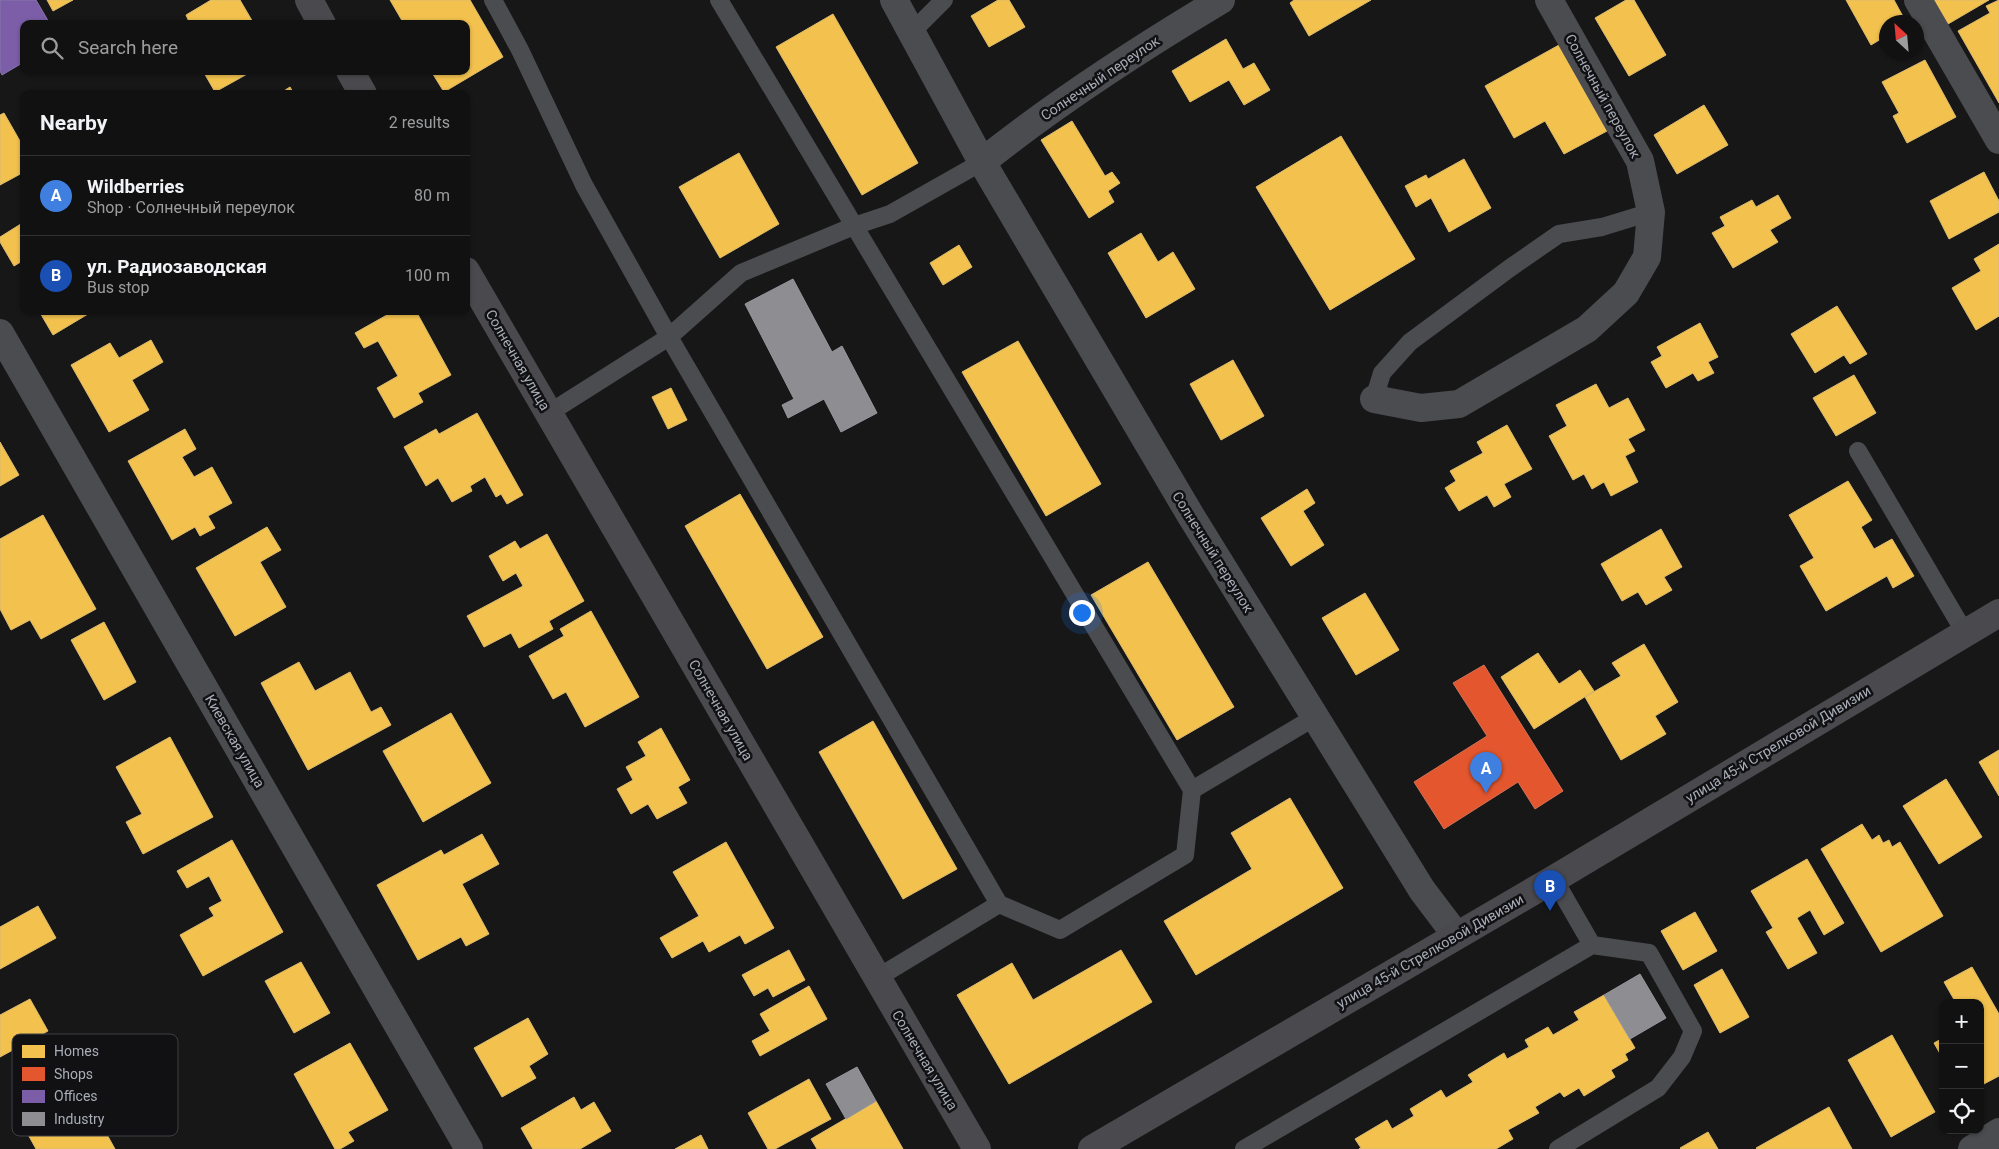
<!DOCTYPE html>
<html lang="en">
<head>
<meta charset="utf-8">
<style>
	body { margin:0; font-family:Roboto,sans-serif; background:#1e1f1f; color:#f1f3f6 }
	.controls { position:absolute; right:15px; bottom:15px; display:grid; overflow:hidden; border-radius:10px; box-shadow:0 1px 4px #0004 }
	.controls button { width:45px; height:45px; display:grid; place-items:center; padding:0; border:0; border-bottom:1px solid #303131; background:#111; color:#f1f3f6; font:25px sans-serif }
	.compass { position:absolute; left:1879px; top:15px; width:45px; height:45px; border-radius:50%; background:#111; box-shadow:0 1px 4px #0004; rotate:334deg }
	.you { position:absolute; left:1081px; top:612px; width:18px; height:18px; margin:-12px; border:4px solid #fff; border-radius:50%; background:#1a73e8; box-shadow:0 0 0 8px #1a73e833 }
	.badge { display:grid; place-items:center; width:32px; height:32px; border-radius:50%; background:#b45309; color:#fff; font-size:16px; font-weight:700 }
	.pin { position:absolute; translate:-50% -41px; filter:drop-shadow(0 1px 2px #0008) }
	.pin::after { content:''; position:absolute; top:26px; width:18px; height:15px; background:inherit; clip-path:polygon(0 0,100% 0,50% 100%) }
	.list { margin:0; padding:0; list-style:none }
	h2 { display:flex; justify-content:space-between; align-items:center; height:65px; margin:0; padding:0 20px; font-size:21px }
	h2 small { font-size:16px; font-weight:400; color:#9c9d9f }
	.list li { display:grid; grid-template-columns:32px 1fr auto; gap:15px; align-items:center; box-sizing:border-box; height:80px; padding:0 20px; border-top:1px solid #303131 }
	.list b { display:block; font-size:19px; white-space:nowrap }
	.list p { margin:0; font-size:16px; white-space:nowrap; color:#9c9d9f }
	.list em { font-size:16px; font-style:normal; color:#9c9d9f }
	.icon { flex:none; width:28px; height:28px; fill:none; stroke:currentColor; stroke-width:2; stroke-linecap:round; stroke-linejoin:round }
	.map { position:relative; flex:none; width:1999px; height:1149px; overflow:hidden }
	.search { position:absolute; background:#111; box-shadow:0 1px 4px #0004; left:20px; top:20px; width:450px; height:55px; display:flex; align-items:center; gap:12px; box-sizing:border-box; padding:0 18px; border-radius:10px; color:#9c9d9f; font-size:19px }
	.panel { position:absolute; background:#111; box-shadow:0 1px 4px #0004; left:20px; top:90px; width:450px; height:225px; border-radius:10px }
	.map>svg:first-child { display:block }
	.homes { fill:#f2c14e; stroke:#dcbb6e }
	.shops { fill:#e4572e; stroke:#d27157 }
	.offices { fill:#7b5ea7; stroke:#8876ac }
	.industry { fill:#8d8d92; stroke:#95979d }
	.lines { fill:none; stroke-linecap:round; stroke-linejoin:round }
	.service { stroke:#4b4c50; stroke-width:18 }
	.minor { stroke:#4b4c50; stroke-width:28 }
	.secondary { stroke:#4a4a4e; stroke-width:28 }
	.labels { text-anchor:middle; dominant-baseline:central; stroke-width:5; stroke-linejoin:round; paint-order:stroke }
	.street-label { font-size:14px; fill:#a8adb8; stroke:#111113 }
	.key { fill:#111113; stroke:#3e4045; stroke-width:1 }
	.key-label { font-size:14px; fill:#a8adb8 }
</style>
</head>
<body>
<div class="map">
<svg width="1999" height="1149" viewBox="0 0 1999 1149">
	<rect width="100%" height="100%" fill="#171717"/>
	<!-- homes -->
	<path class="homes" d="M47 0H73L53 11Z
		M211 0H240L254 24H190L186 15Z
		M390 0H470L503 57 444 92 431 71H466V24H404Z
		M998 0H1009L1025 27 989 47 971 16Z
		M1294 0H1371L1309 36 1290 3Z
		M1626 0H1634L1666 55 1629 76 1595 18Z
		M1846 0H1894L1906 22H1886V36L1871 45Z
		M1934 0H1989L1948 24Z
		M1999 0V103L1958 31 1990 13 1986 6Z
		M833 14 918 163 862 195 776 47Z
		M1226 39 1243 69 1254 63 1270 90 1244 105 1229 80 1190 102 1172 71Z
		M1559 45 1607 131 1564 154 1545 121 1514 138 1485 86Z
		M1925 60 1956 117 1907 143 1893 116 1899 113 1882 82Z
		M203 71H248L249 73 215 92Z
		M290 87 294 94H279Z
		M1704 105 1728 145 1677 174 1654 135Z
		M4 113 24 148V172L0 185V115Z
		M1072 121 1105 176 1112 172 1120 183 1108 191 1114 202 1089 218 1041 140Z
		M1341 136 1415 259 1330 310 1256 187Z
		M739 153 779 224 720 258 679 187Z
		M1464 159 1491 208 1449 232 1431 198 1416 207 1405 186 1426 175 1428 179Z
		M1984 172 1999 201V212L1949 239 1930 201Z
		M1778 195 1791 218 1770 230 1778 242 1733 268 1712 233 1725 226 1720 217 1752 200 1756 207Z
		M24 222V260L14 266 0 242V237Z
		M1141 233 1158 262 1173 252 1195 289 1146 318 1108 253Z
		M1999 244V316L1976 330 1952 288 1981 271 1974 259Z
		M959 245 972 267 943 285 930 263Z
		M1837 306 1867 354 1850 364 1844 355 1815 373 1791 334Z
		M39 311H93L53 335Z
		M394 311H416L451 375 418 393 423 402 394 418 377 388 398 376 378 341 364 348 355 333Z
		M1700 323 1718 357 1708 362 1714 373 1698 381 1693 373 1666 388 1651 362 1662 356 1657 347Z
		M151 340 163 362 132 380 149 410 109 432 71 365 110 343 119 358Z
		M1018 341 1101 484 1046 516 962 372Z
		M1233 360 1264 416 1221 440 1190 384Z
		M1854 375 1876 413 1836 436 1813 398Z
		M1596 384 1609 408 1628 398 1645 430 1628 439 1635 451 1625 456 1638 482 1611 496 1604 482 1592 489 1584 474 1573 480 1549 436 1567 426 1556 405Z
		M671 388 687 420 668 429 652 397Z
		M477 413 523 495 507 504 501 494 496 497 485 477 470 486 472 491 452 502 438 478 426 486 404 447 436 429 439 434Z
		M1507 425 1532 469 1504 484 1511 497 1494 507 1487 495 1459 511 1445 488 1456 481 1450 471 1483 453 1477 442Z
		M185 429 196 449 182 457 194 477 212 467 232 503 208 516 215 528 200 536 195 527 172 540 128 461Z
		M0 442 19 475 0 486Z
		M1848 481 1872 520 1861 527 1874 549 1892 539 1914 576 1893 588 1887 576 1826 611 1800 566 1814 558 1789 515Z
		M1307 489 1315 503 1303 511 1324 545 1291 566 1261 518Z
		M740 494 823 637 767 669 685 526Z
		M43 515 96 609 41 639 30 620 11 630 0 609V539Z
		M267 527 281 550 260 562 286 607 235 636 196 568Z
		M1661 529 1682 567 1664 577 1672 590 1646 605 1638 592 1622 601 1601 564Z
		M547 534 584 601 549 621 553 629 519 648 511 633 484 647 467 616 523 586 516 573 503 581 489 556 515 541 520 549Z
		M1148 562 1234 707 1177 740 1091 595Z
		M1365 593 1399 650 1356 675 1322 618Z
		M591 611 639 697 585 727 566 692 553 699 529 656 564 636 560 629Z
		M104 622 136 682 104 700 71 640Z
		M1644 644 1678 702 1655 716 1666 734 1621 760 1585 697 1621 676 1612 663Z
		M1538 653 1559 684 1580 670 1594 691 1534 729 1501 677Z
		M299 662 315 691 350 672 371 712 381 707 391 725 308 770 261 683Z
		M451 713 491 783 423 822 383 751Z
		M873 721 957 869 903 899 819 752Z
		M661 728 690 780 678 787 687 803 657 819 648 804 631 814 617 789 633 780 626 767 646 756 638 742Z
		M170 737 213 817 143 854 126 822 142 814 116 767Z
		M1999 750V796L1979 762Z
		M1946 779 1982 837 1939 864 1903 806Z
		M1290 798 1343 888 1196 975 1164 921 1252 869 1231 833Z
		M1862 824 1872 840 1879 835 1883 843 1889 840 1892 847 1900 842 1943 916 1881 952 1821 849Z
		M482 834 499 864 462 884 489 934 466 946 461 937 418 960 377 885 441 850 444 855Z
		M232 840 283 932 203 976 180 935 214 916 209 908 222 901 209 876 187 888 177 871Z
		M726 842 774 928 745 944 740 935 709 952 703 941 672 958 660 938 699 916 673 872Z
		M1807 859 1844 923 1824 935 1810 910 1797 918 1817 953 1788 969 1766 932 1773 928 1751 891Z
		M38 906 56 938 0 969V927Z
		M1695 912 1717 951 1683 970 1661 931Z
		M789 950 805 980 773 997 768 988 754 996 742 975Z
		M1121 950 1152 1002 1009 1084 957 995 1012 963 1033 1000Z
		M301 962 330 1013 294 1033 265 981Z
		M1972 967 1999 1014V1076L1980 1086V1003H1956L1944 982Z
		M1722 969 1749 1017 1720 1033 1694 985Z
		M809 986 827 1019 760 1056 752 1041 770 1031 760 1014Z
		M1604 995 1635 1048 1625 1054 1628 1060 1611 1070 1615 1077 1584 1096 1579 1088 1564 1097 1560 1092 1535 1107 1539 1113 1508 1130 1513 1139 1496 1149H1359L1361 1148 1355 1139 1387 1120 1392 1129 1414 1116 1410 1109 1441 1090 1446 1098 1473 1082 1468 1075 1504 1053 1507 1059 1529 1047 1525 1040 1548 1027 1553 1035 1579 1020 1574 1012Z
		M30 999 48 1031 0 1057V1015Z
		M528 1018 548 1054 529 1066 536 1078 502 1097 474 1048Z
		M1892 1035 1935 1112 1891 1137 1848 1060Z
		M1943 1038V1059L1934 1043Z
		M350 1043 388 1110 348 1132 354 1141 340 1149H335L294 1074Z
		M74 1075 115 1149H36L14 1109Z
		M809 1079 831 1119 775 1149H768L748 1113Z
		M574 1097 581 1110 594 1102 611 1131 580 1149H533L521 1128Z
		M876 1101 903 1149H817L811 1139Z
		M1829 1107 1852 1149H1757L1756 1148Z
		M1708 1132 1718 1149H1681L1680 1148Z
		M701 1135 708 1149H675Z"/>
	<!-- shops -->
	<path class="shops" d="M1484 665 1563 791 1535 809 1518 782 1444 829 1414 782 1487 736 1453 683Z"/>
	<!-- offices -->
	<path class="offices" d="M0 0H36L50 24H24V62L2 75 0 71Z"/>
	<!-- industry -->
	<path class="industry" d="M793 279 832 352 842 346 877 413 841 432 824 399 788 418 782 405 794 399 745 304Z
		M1640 974 1666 1018 1630 1039 1604 995Z
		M857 1067 876 1101 846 1119 826 1084Z"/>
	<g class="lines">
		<!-- service -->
		<path class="service" d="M493 0 520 50 584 185 669 337 999 904 1060 930 1185 855 1192 790 719 0
			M913 31 944 0
			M1374 399 1382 373 1410 342 1510 268 1559 234 1602 227 1651 212
			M549 413 669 337 741 273 854 226 890 214 982 162
			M1858 451 1965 633
			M1192 790 1315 717
			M1554 879 1592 945
			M877 978 999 904
			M1244 1149 1592 945 1649 953 1693 1031 1682 1057 1658 1088 1558 1149"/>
		<!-- minor -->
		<path class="minor" d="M894 0 982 162 1191 516 1422 890 1456 935
			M1918 0 1999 140
			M982 162C1057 102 1139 49 1221 0
			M0 333 469 1149
			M1374 399 1421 408 1459 404 1587 329 1626 293 1647 257 1651 212 1640 161 1549 0
			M1972 1149 1999 1132"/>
		<!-- secondary -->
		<path class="secondary" d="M309 0 322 24
			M350 71 363 94
			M466 271 977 1149
			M1092 1149 1554 879 1999 613"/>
	</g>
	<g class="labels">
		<!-- street labels -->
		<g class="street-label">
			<text transform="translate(1100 78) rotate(-34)">Солнечный переулок</text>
			<text transform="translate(1603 96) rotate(61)">Солнечный переулок</text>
			<text transform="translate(518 360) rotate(60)">Солнечная улица</text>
			<text transform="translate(1213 552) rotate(58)">Солнечный переулок</text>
			<text transform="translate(721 710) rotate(60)">Солнечная улица</text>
			<text transform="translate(235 741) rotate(60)">Киевская улица</text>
			<text transform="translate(1778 744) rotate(-31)">улица 45-й Стрелковой Дивизии</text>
			<text transform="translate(1430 951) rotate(-30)">улица 45-й Стрелковой Дивизии</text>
			<text transform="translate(925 1060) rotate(59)">Солнечная улица</text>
		</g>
	</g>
	<!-- legend -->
	<rect x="12" y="1034" width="166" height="102" rx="8" class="key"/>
	<rect x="22" y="1045" width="23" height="13" fill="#f2c14e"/>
	<rect x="22" y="1067" width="23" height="14" fill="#e4572e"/>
	<rect x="22" y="1090" width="23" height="13" fill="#7b5ea7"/>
	<rect x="22" y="1112" width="23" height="14" fill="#8d8d92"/>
	<g class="key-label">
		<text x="54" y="1056">Homes</text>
		<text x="54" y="1079">Shops</text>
		<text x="54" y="1101">Offices</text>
		<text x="54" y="1124">Industry</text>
	</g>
</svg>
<div class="controls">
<button>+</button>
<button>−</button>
<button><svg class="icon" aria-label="locate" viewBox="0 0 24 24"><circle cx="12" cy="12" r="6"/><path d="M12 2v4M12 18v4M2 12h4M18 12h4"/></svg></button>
</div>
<svg class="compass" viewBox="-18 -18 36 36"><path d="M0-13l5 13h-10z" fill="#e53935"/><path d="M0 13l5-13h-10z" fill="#9c9d9f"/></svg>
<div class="you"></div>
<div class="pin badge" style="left:1486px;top:793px;background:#3f7fe0">A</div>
<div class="pin badge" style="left:1550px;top:911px;background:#1a4fb4">B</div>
<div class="search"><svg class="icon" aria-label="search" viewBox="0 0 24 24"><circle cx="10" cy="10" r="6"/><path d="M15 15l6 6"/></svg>Search here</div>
<section class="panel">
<h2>Nearby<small>2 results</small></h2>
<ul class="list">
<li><span class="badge" style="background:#3f7fe0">A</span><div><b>Wildberries</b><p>Shop · Солнечный переулок</p></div><em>80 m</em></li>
<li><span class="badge" style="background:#1a4fb4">B</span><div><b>ул. Радиозаводская</b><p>Bus stop</p></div><em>100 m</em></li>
</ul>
</section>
</div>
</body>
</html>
